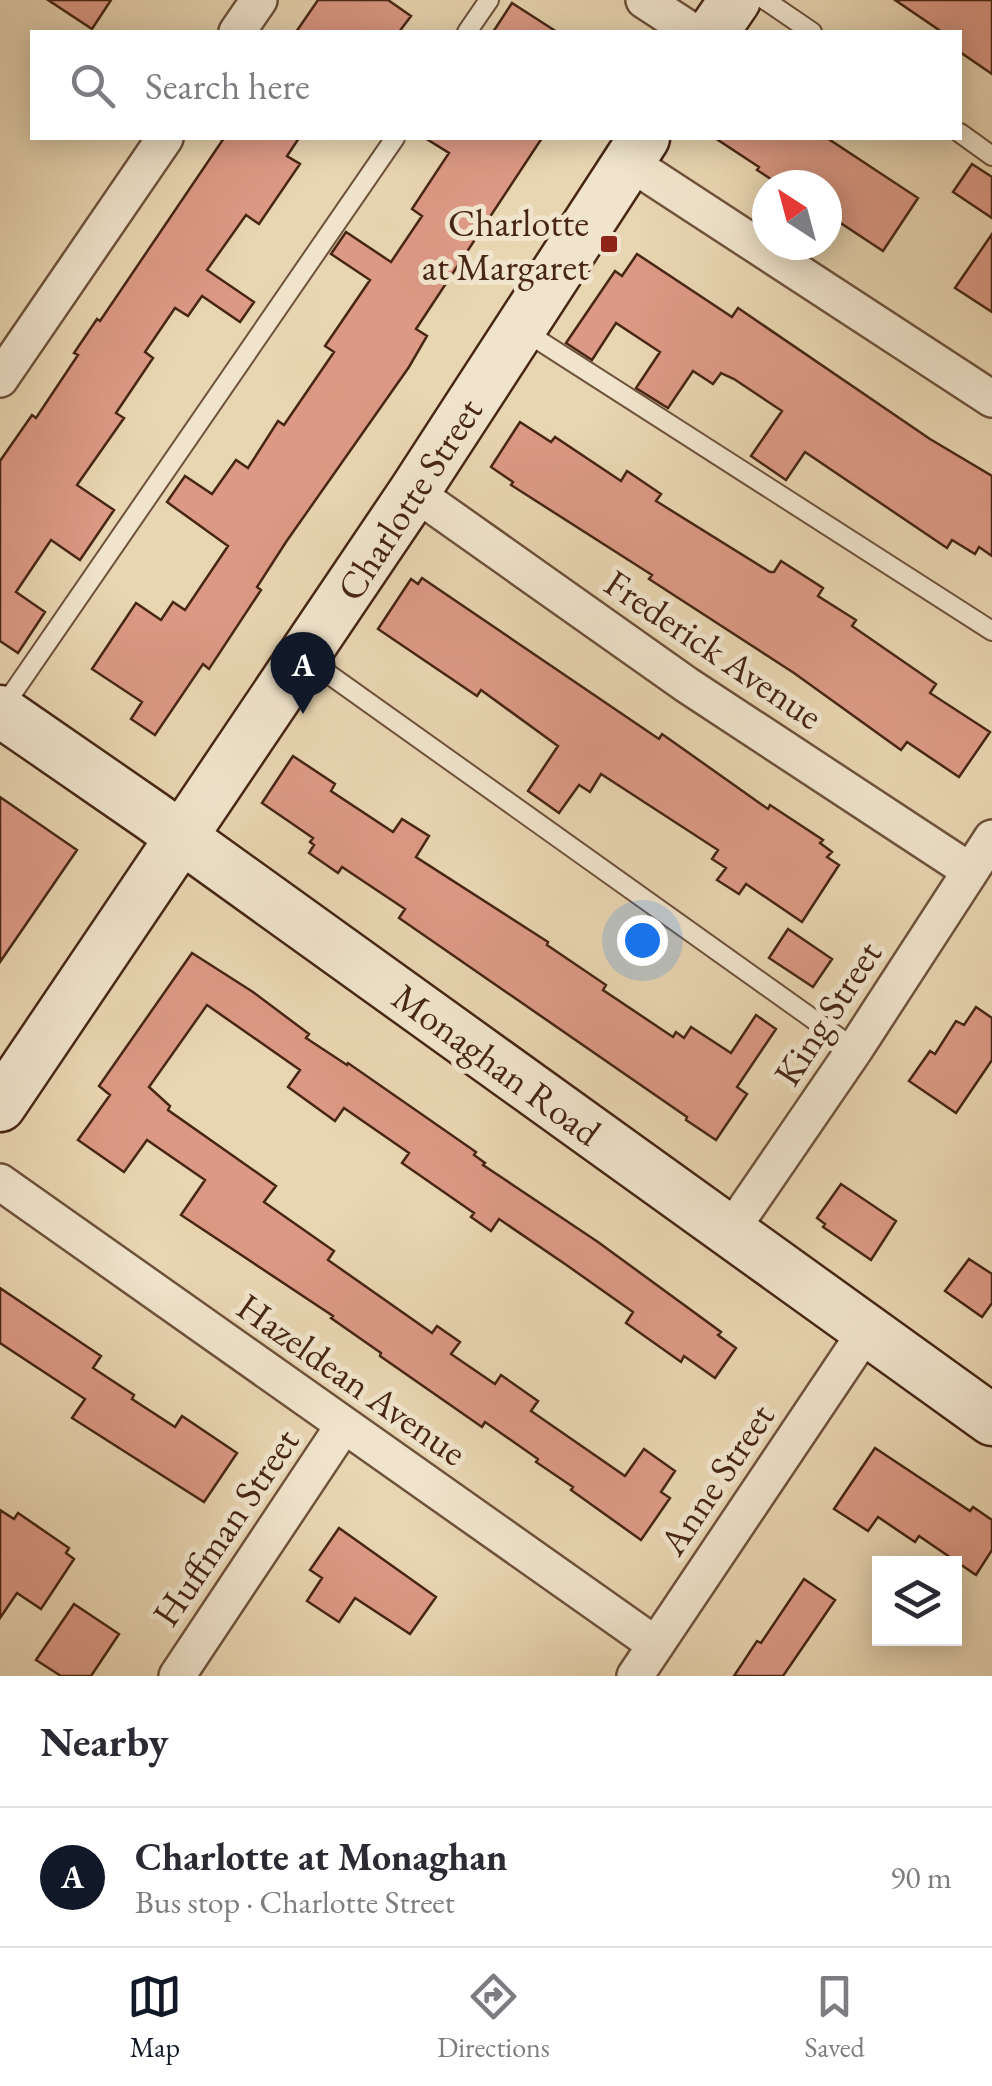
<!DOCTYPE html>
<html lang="en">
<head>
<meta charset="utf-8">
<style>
	body { margin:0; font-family:"EB Garamond",serif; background:#f2f2f3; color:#2b2b33 }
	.controls { position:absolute; right:30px; bottom:30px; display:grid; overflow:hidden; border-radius:0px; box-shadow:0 5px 25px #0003 }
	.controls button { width:90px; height:90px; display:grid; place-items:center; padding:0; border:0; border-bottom:2px solid #e1e1e2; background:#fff; color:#2b2b33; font:50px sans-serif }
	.compass { position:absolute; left:752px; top:170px; width:90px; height:90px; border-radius:50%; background:#fff; box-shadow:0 5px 25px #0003; rotate:324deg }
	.you { position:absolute; left:642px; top:940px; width:35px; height:35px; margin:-25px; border:8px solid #fff; border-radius:50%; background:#1a73e8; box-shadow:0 0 0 15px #1a73e833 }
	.badge { display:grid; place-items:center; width:65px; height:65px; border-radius:50%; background:#111827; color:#fff; font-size:32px; font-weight:700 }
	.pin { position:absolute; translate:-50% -82px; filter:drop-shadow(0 2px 5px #0008) }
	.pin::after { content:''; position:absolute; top:52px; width:35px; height:30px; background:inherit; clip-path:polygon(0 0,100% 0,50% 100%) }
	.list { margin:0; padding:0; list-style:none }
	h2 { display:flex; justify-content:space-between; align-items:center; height:130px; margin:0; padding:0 40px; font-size:42px }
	h2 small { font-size:32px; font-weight:400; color:#7c7c81 }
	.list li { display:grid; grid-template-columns:65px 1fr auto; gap:30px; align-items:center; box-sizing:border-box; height:140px; padding:0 40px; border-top:2px solid #e1e1e2 }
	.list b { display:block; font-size:38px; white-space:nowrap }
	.list p { margin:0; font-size:32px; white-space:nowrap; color:#7c7c81 }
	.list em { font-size:32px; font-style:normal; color:#7c7c81 }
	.icon { flex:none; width:55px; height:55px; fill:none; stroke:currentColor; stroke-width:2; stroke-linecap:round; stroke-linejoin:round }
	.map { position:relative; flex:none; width:992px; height:1676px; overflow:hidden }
	.search { position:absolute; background:#fff; box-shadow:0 5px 25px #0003; left:30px; right:30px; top:30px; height:110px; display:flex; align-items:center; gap:25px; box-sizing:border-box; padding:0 35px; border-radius:0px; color:#7c7c81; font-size:38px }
	.sheet { height:270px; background:#fff }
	nav { display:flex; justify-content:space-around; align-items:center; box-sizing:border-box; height:140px; border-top:2px solid #e1e1e2; background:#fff; font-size:28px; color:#7c7c81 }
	nav a { display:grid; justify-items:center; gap:5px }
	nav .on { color:#111827 }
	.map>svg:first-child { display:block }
	.building { fill:#dc9985; stroke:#472614; stroke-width:2.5 }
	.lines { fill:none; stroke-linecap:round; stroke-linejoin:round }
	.service-casing { stroke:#6f523b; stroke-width:22 }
	.minor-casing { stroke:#6f523b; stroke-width:40 }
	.secondary-casing { stroke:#472614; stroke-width:55 }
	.service { stroke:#f0e4cc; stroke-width:18 }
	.minor { stroke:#f0e4cc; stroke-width:35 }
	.secondary { stroke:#f0e4cc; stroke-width:50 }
	.poi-dot { fill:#8f2418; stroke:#f0e4cc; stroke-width:4 }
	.labels { text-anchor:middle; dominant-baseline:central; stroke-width:10; stroke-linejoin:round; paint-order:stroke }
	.poi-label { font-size:38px; fill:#472614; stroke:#f0e4cc; text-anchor:end }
	.street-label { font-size:38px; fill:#472614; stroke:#f0e4cc }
</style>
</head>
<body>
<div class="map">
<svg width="992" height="1676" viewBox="0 0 992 1676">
	<rect width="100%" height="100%" fill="#e8d5b1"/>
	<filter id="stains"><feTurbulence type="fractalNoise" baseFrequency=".002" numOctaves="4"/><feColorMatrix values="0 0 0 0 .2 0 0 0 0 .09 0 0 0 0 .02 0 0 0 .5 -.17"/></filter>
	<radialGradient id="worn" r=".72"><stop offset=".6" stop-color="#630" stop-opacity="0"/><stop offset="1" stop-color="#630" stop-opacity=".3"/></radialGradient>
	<!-- building -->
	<path class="building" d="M48 0H111L92 29Z
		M318 0H388L411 16 399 32H296Z
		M895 0H992V74L960 52V32H942Z
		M512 3 557 32H493Z
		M224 138H299L287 156 300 164 259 224 246 215 207 270 254 302 240 322 202 296 188 316 175 308 145 352 153 358 116 413 124 418 77 485 114 510 80 560 51 540 16 592 45 612 18 653 0 641V461L32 415 36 418 78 355 74 353 97 319 100 321Z
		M425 138H542L416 329 427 336 409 367 286 542 257 587 261 590 209 669 203 664 155 735 131 719 142 702 92 669 136 603 161 620 173 602 185 610 228 546 167 502 185 476 212 494 236 460 248 468 278 421 284 425 334 352 325 346 370 280 331 254 346 232 391 262 422 216 412 209 449 153Z
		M715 138H827L918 198 883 251 827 214V185H780L757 170 759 167Z
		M972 164 992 177V218L953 192Z
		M992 234V312L955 288Z
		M637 254 732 317 738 308 930 439 992 476V556L979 547 975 554 952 540 947 548 805 452 786 480 751 456 782 411 734 379 721 373 713 384 693 371 668 408 636 388 660 352 616 323 592 360 566 343 615 271 622 276Z
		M520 422 551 442 555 437 621 481 627 471 661 494 656 501 770 572H774L781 561 823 588 818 596 856 620 852 626 936 684 930 693 990 732 959 777 907 742 901 750 794 673 649 579 652 575 511 485 513 482 491 467Z
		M422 578 659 739 662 734 768 809 770 805 823 840 820 843 832 852 827 857 839 865 802 922 746 884 739 894 717 880 726 868 712 859 718 850 601 774 590 792 579 785 559 813 528 791 558 746 481 690 477 696 378 629 411 579 418 584Z
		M293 756 335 784 331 791 393 832 402 819 429 836 416 857 548 942 547 945 606 985 603 990 673 1037 676 1032 684 1038 691 1027 731 1053 756 1015 776 1029 737 1087 747 1094 716 1140 686 1120 687 1117 399 918 405 909 342 867 338 873 309 853 314 845 310 842 313 838 262 803Z
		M0 797 77 850 0 962Z
		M788 929 832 959 813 987 769 958Z
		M192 953 253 992 309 1034 306 1038 347 1065 348 1063 476 1152 474 1155 485 1163 483 1165 598 1242 721 1332 718 1335 736 1348 715 1378 684 1356 681 1362 626 1323 633 1312 565 1264 499 1219 491 1231 471 1217 474 1213 402 1163 409 1153 344 1108 335 1121 288 1087 300 1070 207 1005 149 1087 170 1106 168 1110 276 1186 264 1202 334 1251 328 1260 432 1333 437 1326 460 1342 451 1354 495 1384 501 1375 538 1401 531 1411 625 1476 644 1449 675 1471 661 1492 670 1498 641 1540 571 1490 573 1487 536 1462 538 1459 485 1422 482 1427 380 1356 381 1353 331 1318 333 1316 181 1215 205 1180 147 1140 124 1172 78 1140 110 1095 99 1086Z
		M976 1007 992 1018V1060L956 1113 909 1081 930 1051 935 1054 956 1021 964 1025Z
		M841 1184 896 1221 871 1260 823 1227 825 1224 817 1218Z
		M969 1259 992 1274V1303L982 1317 945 1291Z
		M0 1288 101 1356 93 1368 134 1395 132 1399 175 1427 182 1416 237 1453 204 1502 72 1418 85 1399 0 1343Z
		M875 1448 970 1511 973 1507 992 1520V1550L976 1575 919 1536 915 1542 878 1517 868 1531 834 1509Z
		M0 1510 14 1519 18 1513 69 1548 66 1553 74 1559 41 1609 17 1593 0 1618Z
		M339 1528 436 1597 410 1634 355 1598 339 1622 307 1601 322 1578 310 1570Z
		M804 1579 835 1600 783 1676H734L757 1641 761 1643Z
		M74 1604 119 1634 91 1676H61L36 1660Z"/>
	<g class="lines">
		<!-- service casing -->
		<g class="service-casing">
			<path id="service" d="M765 0 812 32
				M467 32 489 0
				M960 133 992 156
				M521 329 992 631
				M306 658 855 1049
				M1 710 395 138"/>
		</g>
		<!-- minor casing -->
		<g class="minor-casing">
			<path id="minor" d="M644 0 693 32
				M237 32 259 0
				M629 162 992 399
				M0 379 165 138
				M414 492 687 685 970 871
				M0 1182 656 1645
				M729 1233 855 1049 992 838
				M177 1676 344 1425
				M635 1676 867 1330"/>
		</g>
		<!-- secondary casing -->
		<g class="secondary-casing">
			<path id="secondary" d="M713 32 735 0
				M0 711 152 816 992 1420
				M0 1106 414 492 644 138"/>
		</g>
		<!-- service -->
		<use href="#service" class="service"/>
		<!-- minor -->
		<use href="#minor" class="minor"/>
		<!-- secondary -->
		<use href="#secondary" class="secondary"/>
	</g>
	<!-- markers -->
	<rect class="poi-dot" x="599" y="234" width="20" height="20" rx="5"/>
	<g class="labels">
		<!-- poi labels -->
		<g class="poi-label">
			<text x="589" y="222">Charlotte<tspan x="589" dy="44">at Margaret</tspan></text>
		</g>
		<!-- street labels -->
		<g class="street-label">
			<text transform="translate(409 499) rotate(-57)">Charlotte Street</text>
			<text transform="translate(714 649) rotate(34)">Frederick Avenue</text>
			<text transform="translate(827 1013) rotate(-57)">King Street</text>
			<text transform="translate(497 1064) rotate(36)">Monaghan Road</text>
			<text transform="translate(352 1379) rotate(35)">Hazeldean Avenue</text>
			<text transform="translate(716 1479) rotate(-56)">Anne Street</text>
			<text transform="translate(225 1527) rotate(-56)">Huffman Street</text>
		</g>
	</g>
	<rect width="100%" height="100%" filter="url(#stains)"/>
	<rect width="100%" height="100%" fill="url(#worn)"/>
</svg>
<div class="controls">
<button><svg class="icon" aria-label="layers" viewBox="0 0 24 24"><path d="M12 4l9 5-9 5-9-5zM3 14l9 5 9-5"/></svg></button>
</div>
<svg class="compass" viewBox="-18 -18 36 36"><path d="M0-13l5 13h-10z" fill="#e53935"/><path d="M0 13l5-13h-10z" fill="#7c7c81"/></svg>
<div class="you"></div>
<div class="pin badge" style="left:303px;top:714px">A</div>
<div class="search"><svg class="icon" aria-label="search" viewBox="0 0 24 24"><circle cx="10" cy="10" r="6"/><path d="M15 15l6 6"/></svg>Search here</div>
</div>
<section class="sheet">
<h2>Nearby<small></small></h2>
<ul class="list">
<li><span class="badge">A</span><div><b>Charlotte at Monaghan</b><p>Bus stop · Charlotte Street</p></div><em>90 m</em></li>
</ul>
</section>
<nav>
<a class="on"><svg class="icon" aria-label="map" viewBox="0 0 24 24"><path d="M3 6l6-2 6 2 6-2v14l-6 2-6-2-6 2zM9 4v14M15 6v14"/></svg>Map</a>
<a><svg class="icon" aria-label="directions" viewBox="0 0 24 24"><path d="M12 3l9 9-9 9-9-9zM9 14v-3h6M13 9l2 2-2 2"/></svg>Directions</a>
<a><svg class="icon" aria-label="saved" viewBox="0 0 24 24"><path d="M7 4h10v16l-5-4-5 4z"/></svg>Saved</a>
</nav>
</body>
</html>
